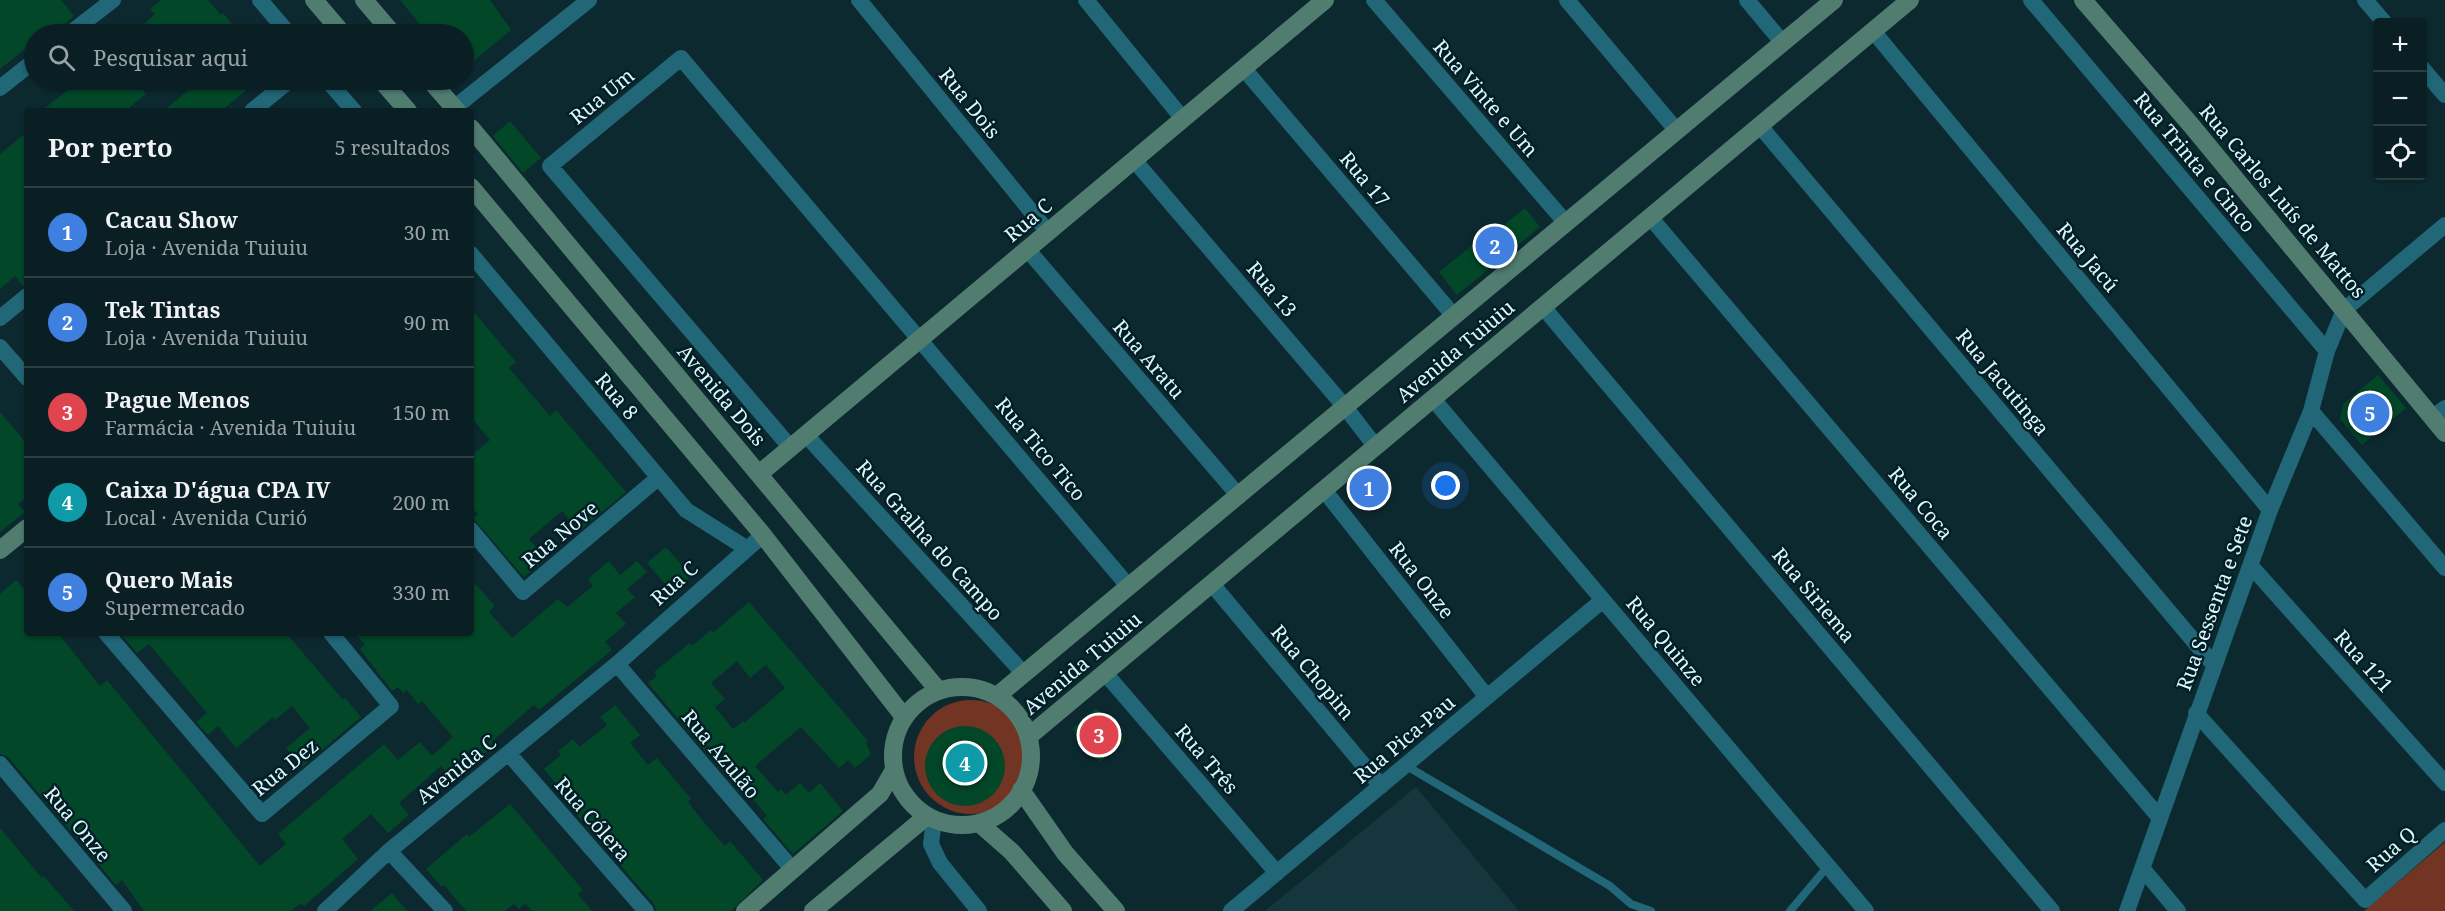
<!DOCTYPE html>
<html lang="pt">
<head>
<meta charset="utf-8">
<style>
	body { margin:0; font-family:"Noto Serif",serif; background:#13272c; color:#f1f3f6 }
	.controls { position:absolute; right:18px; top:18px; display:grid; overflow:hidden; border-radius:6px; box-shadow:0 2px 4px #0004 }
	.controls button { width:54px; height:54px; display:grid; place-items:center; padding:0; border:0; border-bottom:2px solid #2a3d41; background:#0a1f24; color:#f1f3f6; font:30px sans-serif }
	.you { position:absolute; left:1446px; top:486px; width:21px; height:21px; margin:-15px; border:4px solid #fff; border-radius:50%; background:#1a73e8; box-shadow:0 0 0 9px #1a73e833 }
	.badge { display:grid; place-items:center; width:39px; height:39px; border-radius:50%; background:#f49e86; color:#fff; font-size:20px; font-weight:700 }
	.pin { position:absolute; translate:-50% -50%; border:3px solid #fff; box-shadow:0 2px 6px #0006 }
	.list { margin:0; padding:0; list-style:none }
	h2 { display:flex; justify-content:space-between; align-items:center; height:78px; margin:0; padding:0 24px; font-size:26px }
	h2 small { font-size:20px; font-weight:400; color:#99a2a6 }
	.list li { display:grid; grid-template-columns:39px 1fr auto; gap:18px; align-items:center; box-sizing:border-box; height:90px; padding:0 24px; border-top:2px solid #2a3d41 }
	.list b { display:block; font-size:22px; white-space:nowrap }
	.list p { margin:0; font-size:20px; white-space:nowrap; color:#99a2a6 }
	.list em { font-size:20px; font-style:normal; color:#99a2a6 }
	.icon { flex:none; width:33px; height:33px; fill:none; stroke:currentColor; stroke-width:2; stroke-linecap:round; stroke-linejoin:round }
	.map { position:relative; flex:none; width:2445px; height:911px; overflow:hidden }
	.search { position:absolute; background:#0a1f24; box-shadow:0 2px 4px #0004; left:24px; top:24px; width:450px; height:66px; display:flex; align-items:center; gap:15px; box-sizing:border-box; padding:0 21px; border-radius:33px; color:#99a2a6; font-size:22px }
	.panel { position:absolute; background:#0a1f24; box-shadow:0 2px 4px #0004; left:24px; top:108px; width:450px; height:528px; border-radius:6px }
	.map>svg:first-child { display:block }
	.built { fill:#16363e }
	.green { fill:#723423 }
	.building { fill:#024728; fill-rule:evenodd }
	.lines { fill:none; stroke-linecap:round; stroke-linejoin:round }
	.lane { stroke:#216777; stroke-width:8 }
	.street { stroke:#216777; stroke-width:16 }
	.secondary { stroke:#517d71; stroke-width:18 }
	.labels { text-anchor:middle; dominant-baseline:central; stroke-width:5; stroke-linejoin:round; paint-order:stroke }
	.street-label { font-size:20px; fill:#dff7fe; stroke:#031f26 }
</style>
</head>
<body>
<div class="map">
<svg width="2445" height="911" viewBox="0 0 2445 911">
	<rect width="100%" height="100%" fill="#0d2930"/>
	<!-- built -->
	<path class="built" d="M1416 787 1519 911H1265Z"/>
	<!-- green -->
	<path class="green" d="M914 757a57 57 0 1 1 114 0a57 57 0 1 1-114 0Z
		M2445 842V911H2364Z"/>
	<!-- building -->
	<path class="building" d="M0 0H61L74 16 57 31 53 26 43 34H34V42L0 69Z
		M161 0H208L221 15 223 13 240 34H199L192 26 181 34H133L155 14 150 9Z
		M400 0H490L511 30 464 69V34H428Z
		M81 80H133L146 94 125 111H41Z
		M201 80H259L221 111H163Z
		M510 121 541 158 523 173 493 136Z
		M27 132V286H23L15 276 0 289V154Z
		M1525 208 1540 227 1457 295 1439 272 1484 236 1486 239Z
		M471 309 516 362 509 368 550 416 556 410 626 492 579 531 562 511 529 539 546 559 524 577 473 518 478 514 471 506V456L490 440 471 417Z
		M2378 375 2406 408 2362 445 2340 419 2343 404Z
		M0 412 27 444V497L18 504 25 512 0 532Z
		M666 547 691 576 673 593 647 563Z
		M609 561 620 575 637 561 647 572 627 589 635 597 616 613 626 624 605 642 612 650 539 710 534 705 492 741 495 744 454 782 441 766 399 803 409 815 388 833 371 814 342 839 358 859 304 906 301 903 291 911H144L122 880 116 885 8 757 0 754V594L16 580 27 592V633H58L100 686 107 680 260 866 286 844 278 834 384 744 398 760 420 742 432 756 453 737 422 701 418 704 407 690 403 693 398 687 392 691 360 649 365 645 355 633H471V579L495 606 489 612 512 638 558 599 567 607 593 586 588 579Z
		M749 602 868 741 866 743 871 754 855 768 848 760 839 768 801 727 755 766 778 792 781 789 786 795 800 783 809 793 820 783 843 811 793 854 763 819 767 816 746 791 742 795 648 683 657 676 654 672 690 643 692 646 711 630 713 633ZM737 661 750 678 766 665 785 688 744 723 743 721 733 729 715 707 725 699 711 683Z
		M120 633H286L343 700 345 698 361 717 302 767 286 748 310 728 292 706 275 720 273 717 236 748 218 726 208 735 196 722 207 713 149 644 137 653Z
		M615 705 640 735 630 743 648 765 657 758 691 799 688 802 706 825 725 846 730 841 763 880 731 911H656L654 904 563 799 566 796 544 769 561 755 558 751 573 739 580 747 607 725 600 717Z
		M1096 708 1125 741 1100 762 1072 729Z
		M925 766a40 40 0 1 1 80 0a40 40 0 1 1-80 0Z
		M510 804 583 890 578 894 592 911H532L525 903 519 909 514 904 505 911H466L444 885 442 887 426 869 467 834 469 837Z
		M0 828 42 878 44 876 74 911H0Z
		M392 893 407 911H370Z"/>
	<g class="lines">
		<!-- lane -->
		<path class="lane" d="M1405 765 1610 886 1631 904 1651 911
			M1790 911 1828 866"/>
		<!-- street -->
		<path class="street" d="M260 0 289 34
			M859 0 1048 232
			M1086 0 1183 119
			M1374 0 1566 223
			M1567 0 1677 131
			M1747 0 1783 43
			M2031 0 2327 351
			M2365 0 2384 22
			M1873 31 2270 510
			M69 34 113 0
			M2422 68 2445 95
			M1244 69 1454 316
			M327 80 354 111
			M0 88 34 61
			M454 108 589 0
			M252 111 290 80
			M1760 126 2214 665
			M1134 160 1345 407 1376 447
			M1650 217 2159 817
			M1027 249 1239 496
			M471 254 686 510 746 548
			M1543 307 2052 911
			M0 318 27 296
			M0 347 27 378
			M1433 399 1866 911
			M2311 411 2445 568
			M2432 418 2445 408
			M806 435 1024 674
			M791 448 550 166 681 58 1129 587
			M1324 490 1487 697
			M471 530 523 592 658 478
			M2251 566 2445 783
			M1212 584 1381 786
			M106 633 262 814 391 706 331 633
			M617 664 793 870
			M1105 673 1277 873
			M2196 713 2365 900 2445 830
			M509 754 646 911
			M0 764 124 911
			M934 820 931 844 940 863 979 911
			M389 851 445 911
			M2143 869 2178 911
			M325 911 389 851 617 664 763 535
			M1231 911 1603 600
			M2127 911 2270 510 2311 411 2327 351 2344 310 2445 225"/>
		<!-- secondary -->
		<path class="secondary" d="M314 0 343 34
			M364 0 393 34
			M2083 0 2191 125 2445 433
			M381 80 408 111
			M430 80 457 111
			M471 128 938 690
			M471 187 763 535 904 717
			M759 474 1325 0
			M0 550 27 528
			M893 756a69 69 0 1 1 138 0a69 69 0 1 1-138 0Z
			M997 696 1834 0
			M1028 737 1910 0
			M1021 790 1065 853 1116 911
			M979 823 1012 852 1063 911
			M745 911 880 794 894 770
			M813 911 927 816"/>
	</g>
	<g class="labels">
		<!-- street labels -->
		<g class="street-label">
			<text transform="translate(602 96) rotate(-39)">Rua Um</text>
			<text transform="translate(1486 98) rotate(49)">Rua Vinte e Um</text>
			<text transform="translate(970 103) rotate(51)">Rua Dois</text>
			<text transform="translate(2195 162) rotate(50)">Rua Trinta e Cinco</text>
			<text transform="translate(1365 179) rotate(50)">Rua 17</text>
			<text transform="translate(2283 201) rotate(50)">Rua Carlos Luís de Mattos</text>
			<text transform="translate(1028 220) rotate(-40)">Rua C</text>
			<text transform="translate(2088 257) rotate(50)">Rua Jacú</text>
			<text transform="translate(1272 289) rotate(50)">Rua 13</text>
			<text transform="translate(1455 351) rotate(-40)">Avenida Tuiuiu</text>
			<text transform="translate(1149 359) rotate(49)">Rua Aratu</text>
			<text transform="translate(2003 382) rotate(50)">Rua Jacutinga</text>
			<text transform="translate(722 395) rotate(50)">Avenida Dois</text>
			<text transform="translate(617 396) rotate(50)">Rua 8</text>
			<text transform="translate(1041 449) rotate(50)">Rua Tico Tico</text>
			<text transform="translate(1921 503) rotate(50)">Rua Coca</text>
			<text transform="translate(560 534) rotate(-40)">Rua Nove</text>
			<text transform="translate(930 540) rotate(48)">Rua Gralha do Campo</text>
			<text transform="translate(1422 580) rotate(52)">Rua Onze</text>
			<text transform="translate(674 583) rotate(-42)">Rua C</text>
			<text transform="translate(1814 595) rotate(50)">Rua Siriema</text>
			<text transform="translate(2214 603) rotate(-70)">Rua Sessenta e Sete</text>
			<text transform="translate(1666 641) rotate(50)">Rua Quinze</text>
			<text transform="translate(2364 661) rotate(48)">Rua 121</text>
			<text transform="translate(1082 663) rotate(-40)">Avenida Tuiuiu</text>
			<text transform="translate(1313 672) rotate(50)">Rua Chopim</text>
			<text transform="translate(1404 739) rotate(-40)">Rua Pica-Pau</text>
			<text transform="translate(721 754) rotate(50)">Rua Azulão</text>
			<text transform="translate(1207 759) rotate(49)">Rua Três</text>
			<text transform="translate(285 767) rotate(-39)">Rua Dez</text>
			<text transform="translate(456 769) rotate(-39)">Avenida C</text>
			<text transform="translate(593 819) rotate(49)">Rua Cólera</text>
			<text transform="translate(78 824) rotate(50)">Rua Onze</text>
			<text transform="translate(2391 849) rotate(-41)">Rua Q</text>
		</g>
	</g>
</svg>
<div class="controls">
<button>+</button>
<button>−</button>
<button><svg class="icon" aria-label="locate" viewBox="0 0 24 24"><circle cx="12" cy="12" r="6"/><path d="M12 2v4M12 18v4M2 12h4M18 12h4"/></svg></button>
</div>
<div class="you"></div>
<div class="pin badge" style="left:1369px;top:488px;background:#3f7fe0">1</div>
<div class="pin badge" style="left:1495px;top:246px;background:#3f7fe0">2</div>
<div class="pin badge" style="left:1099px;top:735px;background:#e0444e">3</div>
<div class="pin badge" style="left:965px;top:763px;background:#0f9aa8">4</div>
<div class="pin badge" style="left:2370px;top:413px;background:#3f7fe0">5</div>
<div class="search"><svg class="icon" aria-label="search" viewBox="0 0 24 24"><circle cx="10" cy="10" r="6"/><path d="M15 15l6 6"/></svg>Pesquisar aqui</div>
<section class="panel">
<h2>Por perto<small>5 resultados</small></h2>
<ul class="list">
<li><span class="badge" style="background:#3f7fe0">1</span><div><b>Cacau Show</b><p>Loja · Avenida Tuiuiu</p></div><em>30 m</em></li>
<li><span class="badge" style="background:#3f7fe0">2</span><div><b>Tek Tintas</b><p>Loja · Avenida Tuiuiu</p></div><em>90 m</em></li>
<li><span class="badge" style="background:#e0444e">3</span><div><b>Pague Menos</b><p>Farmácia · Avenida Tuiuiu</p></div><em>150 m</em></li>
<li><span class="badge" style="background:#0f9aa8">4</span><div><b>Caixa D'água CPA IV</b><p>Local · Avenida Curió</p></div><em>200 m</em></li>
<li><span class="badge" style="background:#3f7fe0">5</span><div><b>Quero Mais</b><p>Supermercado</p></div><em>330 m</em></li>
</ul>
</section>
</div>
</body>
</html>
